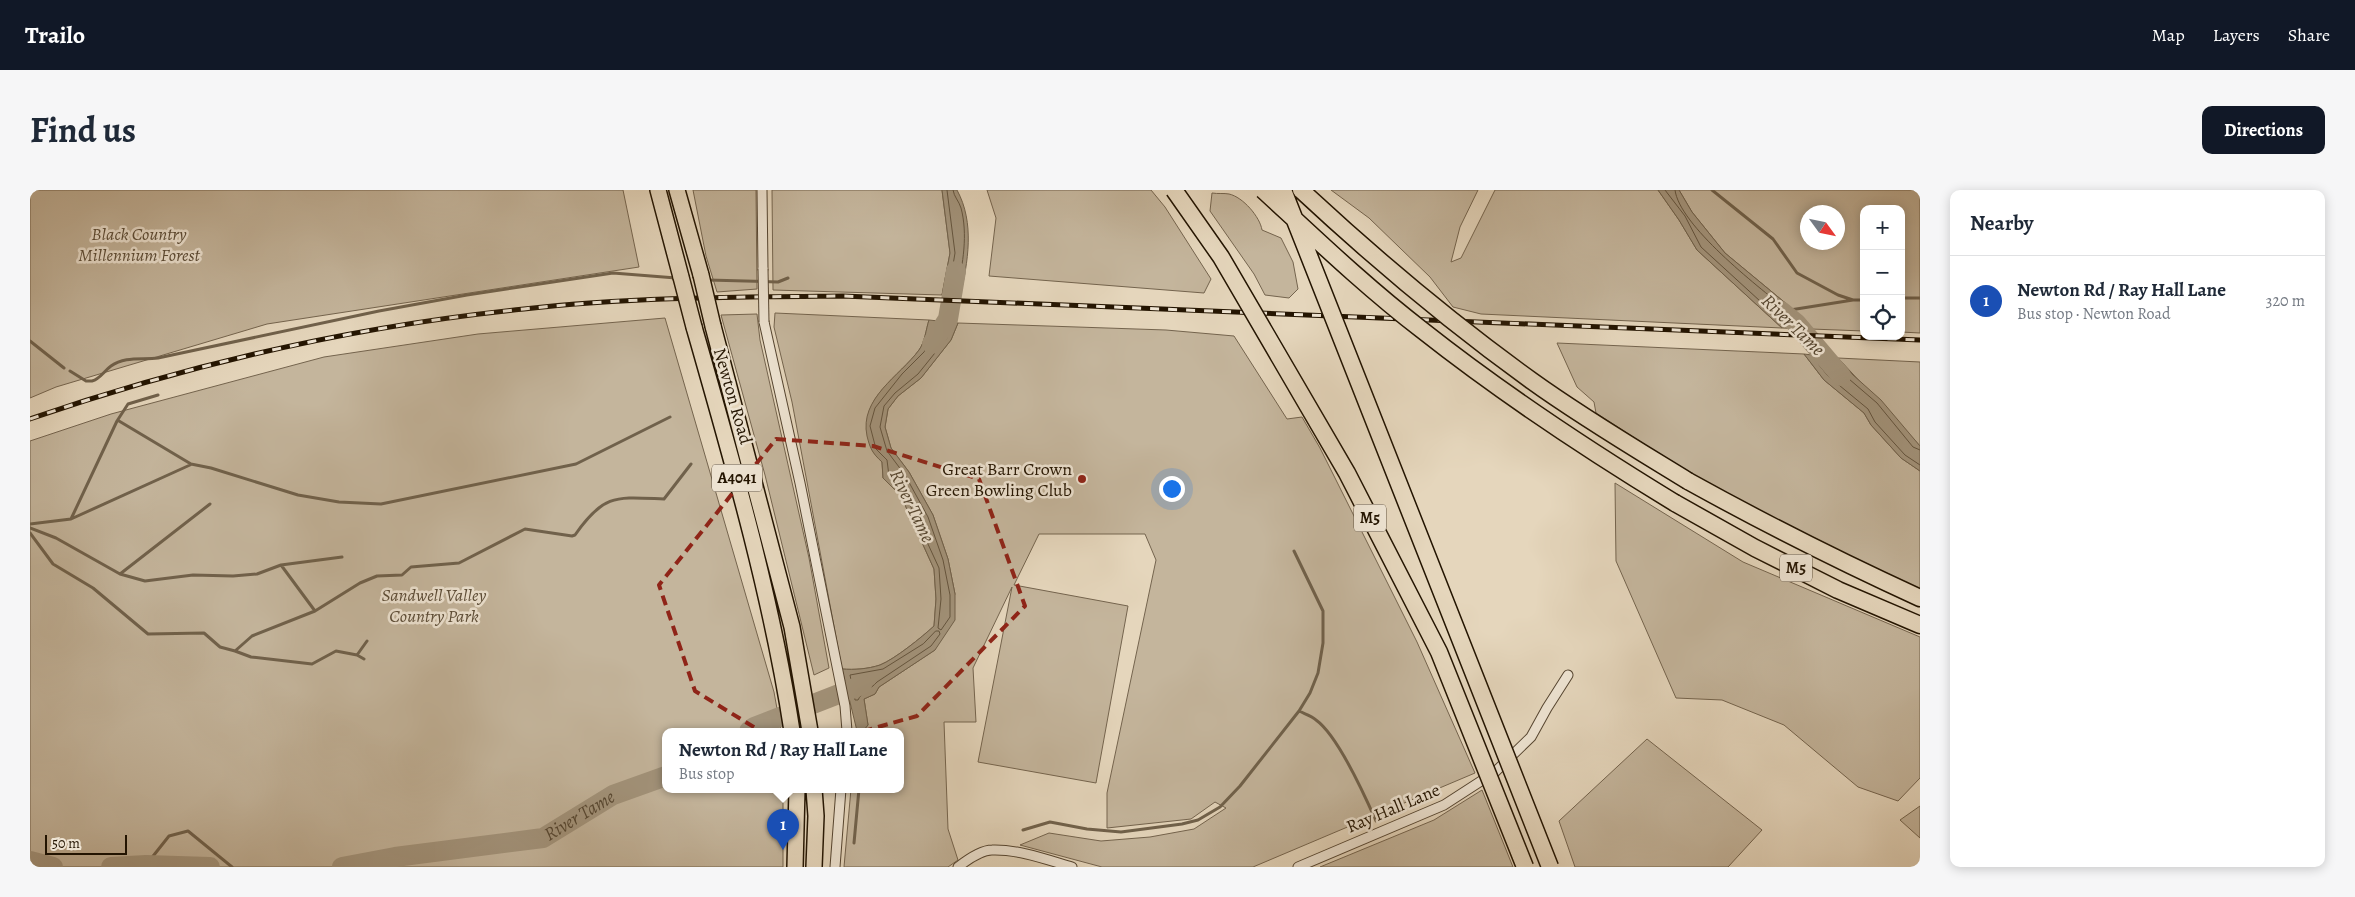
<!DOCTYPE html>
<html lang="en">
<head>
<meta charset="utf-8">
<style>
	body { margin:0; font-family:Alegreya,serif; background:#f6f6f7; color:#1f2937 }
	.controls { position:absolute; right:15px; top:15px; display:grid; overflow:hidden; border-radius:10px; box-shadow:0 2px 12px #0003 }
	.controls button { width:45px; height:45px; display:grid; place-items:center; padding:0; border:0; border-bottom:1px solid #e0e1e3; background:#fff; color:#1f2937; font:25px sans-serif }
	.compass { position:absolute; left:1770px; top:15px; width:45px; height:45px; border-radius:50%; background:#fff; box-shadow:0 2px 12px #0003; rotate:123deg }
	.scale { position:absolute; left:15px; bottom:12px; width:82px; box-sizing:border-box; padding-left:5px; border:2px solid #231401; border-top:0; font-size:14px; line-height:18px; white-space:nowrap; color:#231401; -webkit-text-stroke:4px #eee4d3; paint-order:stroke }
	.you { position:absolute; left:1141px; top:298px; width:18px; height:18px; margin:-12px; border:4px solid #fff; border-radius:50%; background:#1a73e8; box-shadow:0 0 0 8px #1a73e833 }
	.badge { display:grid; place-items:center; width:32px; height:32px; border-radius:50%; background:#111827; color:#fff; font-size:16px; font-weight:700 }
	.pin { position:absolute; translate:-50% -41px; filter:drop-shadow(0 1px 2px #0008) }
	.pin::after { content:''; position:absolute; top:26px; width:18px; height:15px; background:inherit; clip-path:polygon(0 0,100% 0,50% 100%) }
	.popup { position:absolute; left:632px; top:538px; width:242px; height:65px; box-sizing:border-box; display:grid; place-content:center; border-radius:10px; background:#fff; filter:drop-shadow(0 1px 4px #0005); font-size:16px; white-space:nowrap; color:#747a83 }
	.popup b { font-size:19px; color:#1f2937 }
	.popup::after { content:''; position:absolute; left:50%; top:100%; margin-left:-10px; border:10px solid transparent; border-top-color:#fff }
	.list { margin:0; padding:0; list-style:none }
	h2 { display:flex; justify-content:space-between; align-items:center; height:65px; margin:0; padding:0 20px; font-size:21px }
	h2 small { font-size:16px; font-weight:400; color:#747a83 }
	.list li { display:grid; grid-template-columns:32px 1fr auto; gap:15px; align-items:center; box-sizing:border-box; height:90px; padding:0 20px; border-top:1px solid #e0e1e3 }
	.list b { display:block; font-size:19px; white-space:nowrap }
	.list p { margin:0; font-size:16px; white-space:nowrap; color:#747a83 }
	.list em { font-size:16px; font-style:normal; color:#747a83 }
	.icon { flex:none; width:28px; height:28px; fill:none; stroke:currentColor; stroke-width:2; stroke-linecap:round; stroke-linejoin:round }
	.map { position:relative; flex:none; width:1890px; height:677px; overflow:hidden; border-radius:10px }
	header { display:flex; align-items:center; gap:30px; box-sizing:border-box; height:70px; padding:0 25px; background:#111827; color:#fff }
	header strong { font-size:24px }
	nav { display:flex; gap:28px; margin-inline-start:auto; font-size:18px }
	.intro { display:flex; align-items:center; justify-content:space-between; box-sizing:border-box; height:120px; padding:0 30px }
	h1 { margin:0; font-size:35px }
	.button { padding:12px 22px; border-radius:10px; background:#111827; color:#fff; font-size:18px; font-weight:700 }
	main { display:flex; gap:30px; padding:0 30px }
	aside { flex:1; background:#fff; border-radius:10px; box-shadow:0 2px 12px #0003 }
	.map>svg:first-child { display:block }
	.green { fill:#c4b59c; stroke:#74644e; fill-rule:evenodd }
	.water { fill:#a3947c; stroke:#70614b }
	.lines { fill:none; stroke-linecap:round; stroke-linejoin:round }
	.shore { stroke:#63543e; stroke-width:1 }
	.stream { stroke:#70614b; stroke-width:3 }
	.river { stroke:#a3947c; stroke-width:20 }
	.minor-casing { stroke:#544430; stroke-width:11 }
	.trunk-casing { stroke:#231401; stroke-width:18 }
	.motorway-casing { stroke:#231401; stroke-width:19 }
	.minor { stroke:#eee4d3; stroke-width:9 }
	.trunk { stroke:#e5d6bc; stroke-width:15 }
	.motorway { stroke:#e5d6bc; stroke-width:16 }
	.rail-casing { stroke:#231401; stroke-width:5 }
	.rail { stroke:#eee4d3; stroke-width:3; stroke-dasharray:9; stroke-linecap:butt }
	.minor-bridge-casing { stroke:#544430; stroke-width:11; stroke-linecap:butt }
	.trunk-bridge-casing { stroke:#231401; stroke-width:18; stroke-linecap:butt }
	.motorway-bridge-casing { stroke:#231401; stroke-width:19; stroke-linecap:butt }
	.minor-bridge { stroke:#eee4d3; stroke-width:9 }
	.trunk-bridge { stroke:#e5d6bc; stroke-width:15 }
	.motorway-bridge { stroke:#e5d6bc; stroke-width:16 }
	.marked { fill:none; stroke:#8f2418; stroke-width:4; stroke-dasharray:10 6; stroke-linejoin:round }
	.poi-dot { fill:#8f2418; stroke:#eee4d3; stroke-width:2 }
	.labels { text-anchor:middle; dominant-baseline:central; stroke-width:5; stroke-linejoin:round; paint-order:stroke }
	.shield { fill:#eee4d3; stroke:#605240; stroke-width:1 }
	.shield-label { font-size:16px; font-weight:bold; fill:#231401 }
	.park-label { font-size:18px; font-style:italic; fill:#5b4c37; stroke:#eee4d3 }
	.street-label { font-size:18px; fill:#231401; stroke:#eee4d3 }
	.poi-label { font-size:18px; fill:#231401; stroke:#eee4d3; text-anchor:end }
	.water-label { font-size:19px; font-style:italic; fill:#564732; stroke:#eee4d3 }
</style>
</head>
<body>
<header>
<strong>Trailo</strong>
<nav><a>Map</a><a>Layers</a><a>Share</a></nav>
</header>
<div class="intro"><h1>Find us</h1><a class="button">Directions</a></div>
<main>
<div class="map">
<svg width="1890" height="677" viewBox="0 0 1890 677">
	<rect width="100%" height="100%" fill="#e5d6bc"/>
	<filter id="stains"><feTurbulence type="fractalNoise" baseFrequency=".004" numOctaves="4"/><feColorMatrix values="0 0 0 0 .2 0 0 0 0 .09 0 0 0 0 .02 0 0 0 .5 -.17"/></filter>
	<radialGradient id="worn" r=".72"><stop offset=".6" stop-color="#630" stop-opacity="0"/><stop offset="1" stop-color="#630" stop-opacity=".3"/></radialGradient>
	<!-- green -->
	<path class="green" d="M0 0H593L609 77 237 134 26 197 0 208Z
		M663 0H726L727 99 687 102 676 66Z
		M742 0H912L920 63 912 105 743 100Z
		M957 0H1121L1135 17 1181 89 1174 103 959 86 966 28Z
		M1301 0H1448L1430 37 1421 72 1431 68 1465 0H1628L1649 30 1667 60 1752 138 1451 124 1423 117 1400 87 1339 28Z
		M1649 0H1890V143L1871 142V19H1834V141L1781 139 1759 116 1695 63 1662 22ZM1778 22H1808V52H1778Z
		M1182 3C1188 4 1194 3 1199 4 1213 7 1230 27 1232 40L1251 48 1263 72 1268 99 1259 108 1235 105 1224 84 1180 21Z
		M745 123 899 130C896 139 895 152 889 160 870 186 829 208 838 246 840 258 843 263 852 272L853 288 871 306 904 379 906 409 904 436C892 447 865 469 850 475 838 479 824 480 812 479L762 212 744 137Z
		M727 124 730 150 779 368 799 478 784 485 735 285 691 125Z
		M635 128 744 502 751 541H636V599H753V677H0V251L81 224 294 167 448 144Z
		M928 133 1136 140 1204 146 1257 229 1272 227 1290 258 1387 452 1445 583 1223 677H1072L990 655 1019 643 1071 651 1120 647 1164 639 1196 618 1185 612 1161 629 1077 638V603L1126 370 1115 344H1009L984 395 1098 416 1066 593 948 572 982 397 943 478 946 532H914L918 639 928 670 918 677H814L821 599H870V541H833L838 535 834 509 845 504 849 497 905 460 925 404 918 369 903 325 879 282 861 258 855 237 858 219 868 206 891 188 921 150Z
		M1527 153 1774 164 1794 190 1834 223 1841 235 1871 268 1890 281V401L1801 360 1670 290 1566 223 1564 212 1547 197Z
		M1808 168 1890 172V256Z
		M1585 293 1713 372 1890 447V588L1868 611 1828 597 1754 535 1692 510 1646 508 1586 371Z
		M1617 549 1732 640 1698 677H1545L1529 631Z
		M1452 600 1483 677H1290L1404 630Z
		M1890 616V648L1870 630Z"/>
	<!-- water -->
	<path class="water" d="M912 0H927C945 33 938 72 930 107L912 105 920 63Z
		M1628 0H1649L1662 22 1695 63 1759 116 1781 139 1752 138 1667 60 1649 30Z
		M899 130 928 133 921 150 891 188 868 206 858 219 855 237 861 258 879 282 903 325 918 369 925 404V430L905 460 849 497 845 504 834 509 838 535 833 541H827L812 479C824 480 838 479 850 475 865 469 892 447 904 436L906 409 904 379 871 306 853 288 852 272C842 263 840 258 837 246 829 208 870 186 889 160 895 152 896 139 899 130Z
		M1774 164 1808 168 1823 185 1851 210 1890 256V281L1871 268 1841 235 1834 223 1794 190Z"/>
	<g class="lines">
		<!-- shore -->
		<path class="shore" d="M917 0 925 63 919 99 924 101 927 100C933 74 938 44 931 18 929 11 924 7 923 0
			M1635 0 1655 26 1671 57 1754 133H1765V129L1756 119C1727 96 1649 35 1645 0
			M904 136 919 138 917 148 888 184 865 203 854 216 850 237 857 261 875 285 898 327 913 370 920 405V427L911 440 908 438 911 409 909 378 875 304 859 286 857 270 846 259 840 236 845 218 872 184 894 162Z
			M1890 260 1883 257 1847 213 1819 189 1806 173 1790 172 1789 175 1798 186 1838 219 1845 232 1875 265 1890 275
			M906 441H909L910 444 901 456 847 492C841 499 831 503 828 510H825L820 485 853 479 893 454Z"/>
		<!-- stream -->
		<path class="stream" d="M1682 0 1743 49 1767 83 1808 105 1823 110H1834
			M678 90 748 92 758 88
			M1871 108H1890
			M1760 120 1823 110
			M0 151 34 178
			M40 181 56 191H62C70 189 74 181 81 176 95 166 112 170 128 168L349 121 437 105 583 83 646 88
			M89 231 161 274 181 278 268 305 309 312 351 314 546 274 640 227
			M41 329 160 275
			M0 334 41 329 87 231 98 214 128 205
			M0 338 26 348 90 384 180 314
			M0 343 23 374 63 398 118 444 174 443 190 457 205 461 222 446 285 421 330 393 347 386 372 385 381 377 429 373 495 339 542 346 545 345C574 303 587 307 634 309L661 274
			M1264 361 1293 421V453L1288 483 1280 503 1269 521
			M251 375 285 421
			M90 384 115 391 163 385 203 386 227 384 251 375 312 367
			M205 461 221 467 282 474 306 461 327 465 337 451
			M327 465 334 469
			M993 640 1020 632 1057 639 1091 642 1152 634 1168 630 1190 617 1210 596 1269 521C1275 524 1282 526 1286 530 1307 545 1335 606 1346 631
			M824 653 829 599
			M116 675 139 646 158 641 202 677"/>
		<!-- river -->
		<g class="river">
			<path d="M1751 121 1766 133 1811 186"/>
			<path d="M902 154 918 129 926 81"/>
			<path d="M719 541 724 537 832 495"/>
			<path d="M0 671 23 677"/>
			<path d="M81 677 116 675 180 677"/>
			<path id="s1" d="M312 677 365 667 513 648 583 605 636 586"/>
		</g>
		<!-- minor casing -->
		<g class="minor-casing">
			<path id="minor" d="M732 0 733 79
				M734 132 770 293 815 516 817 541
				M805 677 811 599
				M928 677C937 670 951 660 962 660 988 659 1018 670 1042 677
				M1268 677 1414 615 1465 582 1501 547 1517 518 1538 485"/>
		</g>
		<!-- trunk casing -->
		<g class="trunk-casing">
			<path id="trunk" d="M628 0 651 87
				M647 0 671 85
				M683 136 762 437 780 541
				M664 137C702 270 741 404 762 541
				M784 599 786 626 784 677
				M765 677 767 599"/>
		</g>
		<!-- motorway casing -->
		<g class="motorway-casing">
			<path id="motorway" d="M1658 291C1734 333 1811 372 1890 408
				M1645 313 1725 358 1808 400 1890 435"/>
		</g>
		<!-- minor -->
		<use href="#minor" class="minor"/>
		<!-- trunk -->
		<use href="#trunk" class="trunk"/>
		<!-- motorway -->
		<use href="#motorway" class="motorway"/>
		<!-- rail casing -->
		<g class="rail-casing">
			<path id="rail" d="M0 229C159 174 326 136 494 119 600 107 706 107 813 106L1890 150"/>
		</g>
		<!-- rail -->
		<use href="#rail" class="rail"/>
		<!-- minor-bridge casing -->
		<g class="minor-bridge-casing">
			<path id="minor-bridge" d="M733 79 734 132"/>
		</g>
		<!-- trunk-bridge casing -->
		<g class="trunk-bridge-casing">
			<path id="trunk-bridge" d="M671 85 683 136
				M651 87 664 137"/>
		</g>
		<!-- motorway-bridge casing -->
		<g class="motorway-bridge-casing">
			<path id="motorway-bridge" d="M1144 0 1191 67 1317 283 1409 462 1495 677
				M1233 0C1285 48 1336 97 1392 140 1473 204 1558 260 1645 313
				M1253 0 1520 677
				M1271 0C1344 68 1420 132 1502 191 1552 227 1606 259 1658 291"/>
		</g>
		<!-- minor-bridge -->
		<use href="#minor-bridge" class="minor-bridge"/>
		<!-- trunk-bridge -->
		<use href="#trunk-bridge" class="trunk-bridge"/>
		<!-- motorway-bridge -->
		<use href="#motorway-bridge" class="motorway-bridge"/>
	</g>
	<!-- marked area -->
	<path class="marked" d="M746 249 843 256 949 289 995 416 887 526 763 561 665 501 629 395Z"/>
	<!-- markers -->
	<circle class="poi-dot" cx="1052" cy="289" r="5"/>
	<g class="labels">
		<!-- shield labels -->
		<g class="shield">
			<rect x="682" y="274.5" width="50" height="27" rx="4"/>
			<rect x="1324" y="314.5" width="32" height="27" rx="4"/>
			<rect x="1750" y="364.5" width="32" height="27" rx="4"/>
		</g>
		<g class="shield-label">
			<text x="707" y="288">A4041</text>
			<text x="1340" y="328">M5</text>
			<text x="1766" y="378">M5</text>
		</g>
		<!-- park labels -->
		<g class="park-label">
			<text x="109" y="44">Black Country<tspan x="109" dy="21">Millennium Forest</tspan></text>
			<text x="404" y="405">Sandwell Valley<tspan x="404" dy="21">Country Park</tspan></text>
		</g>
		<!-- street labels -->
		<g class="street-label">
			<text transform="translate(703 206) rotate(74)">Newton Road</text>
			<text transform="translate(1363 618) rotate(-23)">Ray Hall Lane</text>
		</g>
		<!-- poi labels -->
		<g class="poi-label">
			<text x="1042" y="279">Great Barr Crown<tspan x="1042" dy="21">Green Bowling Club</tspan></text>
		</g>
		<!-- water labels -->
		<g class="water-label">
			<text transform="translate(1763 135) rotate(44)">River Tame</text>
			<text transform="translate(882 316) rotate(64)">River Tame</text>
			<text stroke="none"><textPath href="#s1" startOffset="246">River Tame</textPath></text>
		</g>
	</g>
	<rect width="100%" height="100%" filter="url(#stains)"/>
	<rect width="100%" height="100%" fill="url(#worn)"/>
</svg>
<div class="controls">
<button>+</button>
<button>−</button>
<button><svg class="icon" aria-label="locate" viewBox="0 0 24 24"><circle cx="12" cy="12" r="6"/><path d="M12 2v4M12 18v4M2 12h4M18 12h4"/></svg></button>
</div>
<svg class="compass" viewBox="-18 -18 36 36"><path d="M0-13l5 13h-10z" fill="#e53935"/><path d="M0 13l5-13h-10z" fill="#747a83"/></svg>
<div class="scale">50 m</div>
<div class="you"></div>
<div class="pin badge" style="left:753px;top:660px;background:#1a4fb4">1</div>
<div class="popup"><b>Newton Rd / Ray Hall Lane</b>Bus stop</div>
</div>
<aside>
<h2>Nearby<small></small></h2>
<ul class="list">
<li><span class="badge" style="background:#1a4fb4">1</span><div><b>Newton Rd / Ray Hall Lane</b><p>Bus stop · Newton Road</p></div><em>320 m</em></li>
</ul>
</aside>
</main>
</body>
</html>
